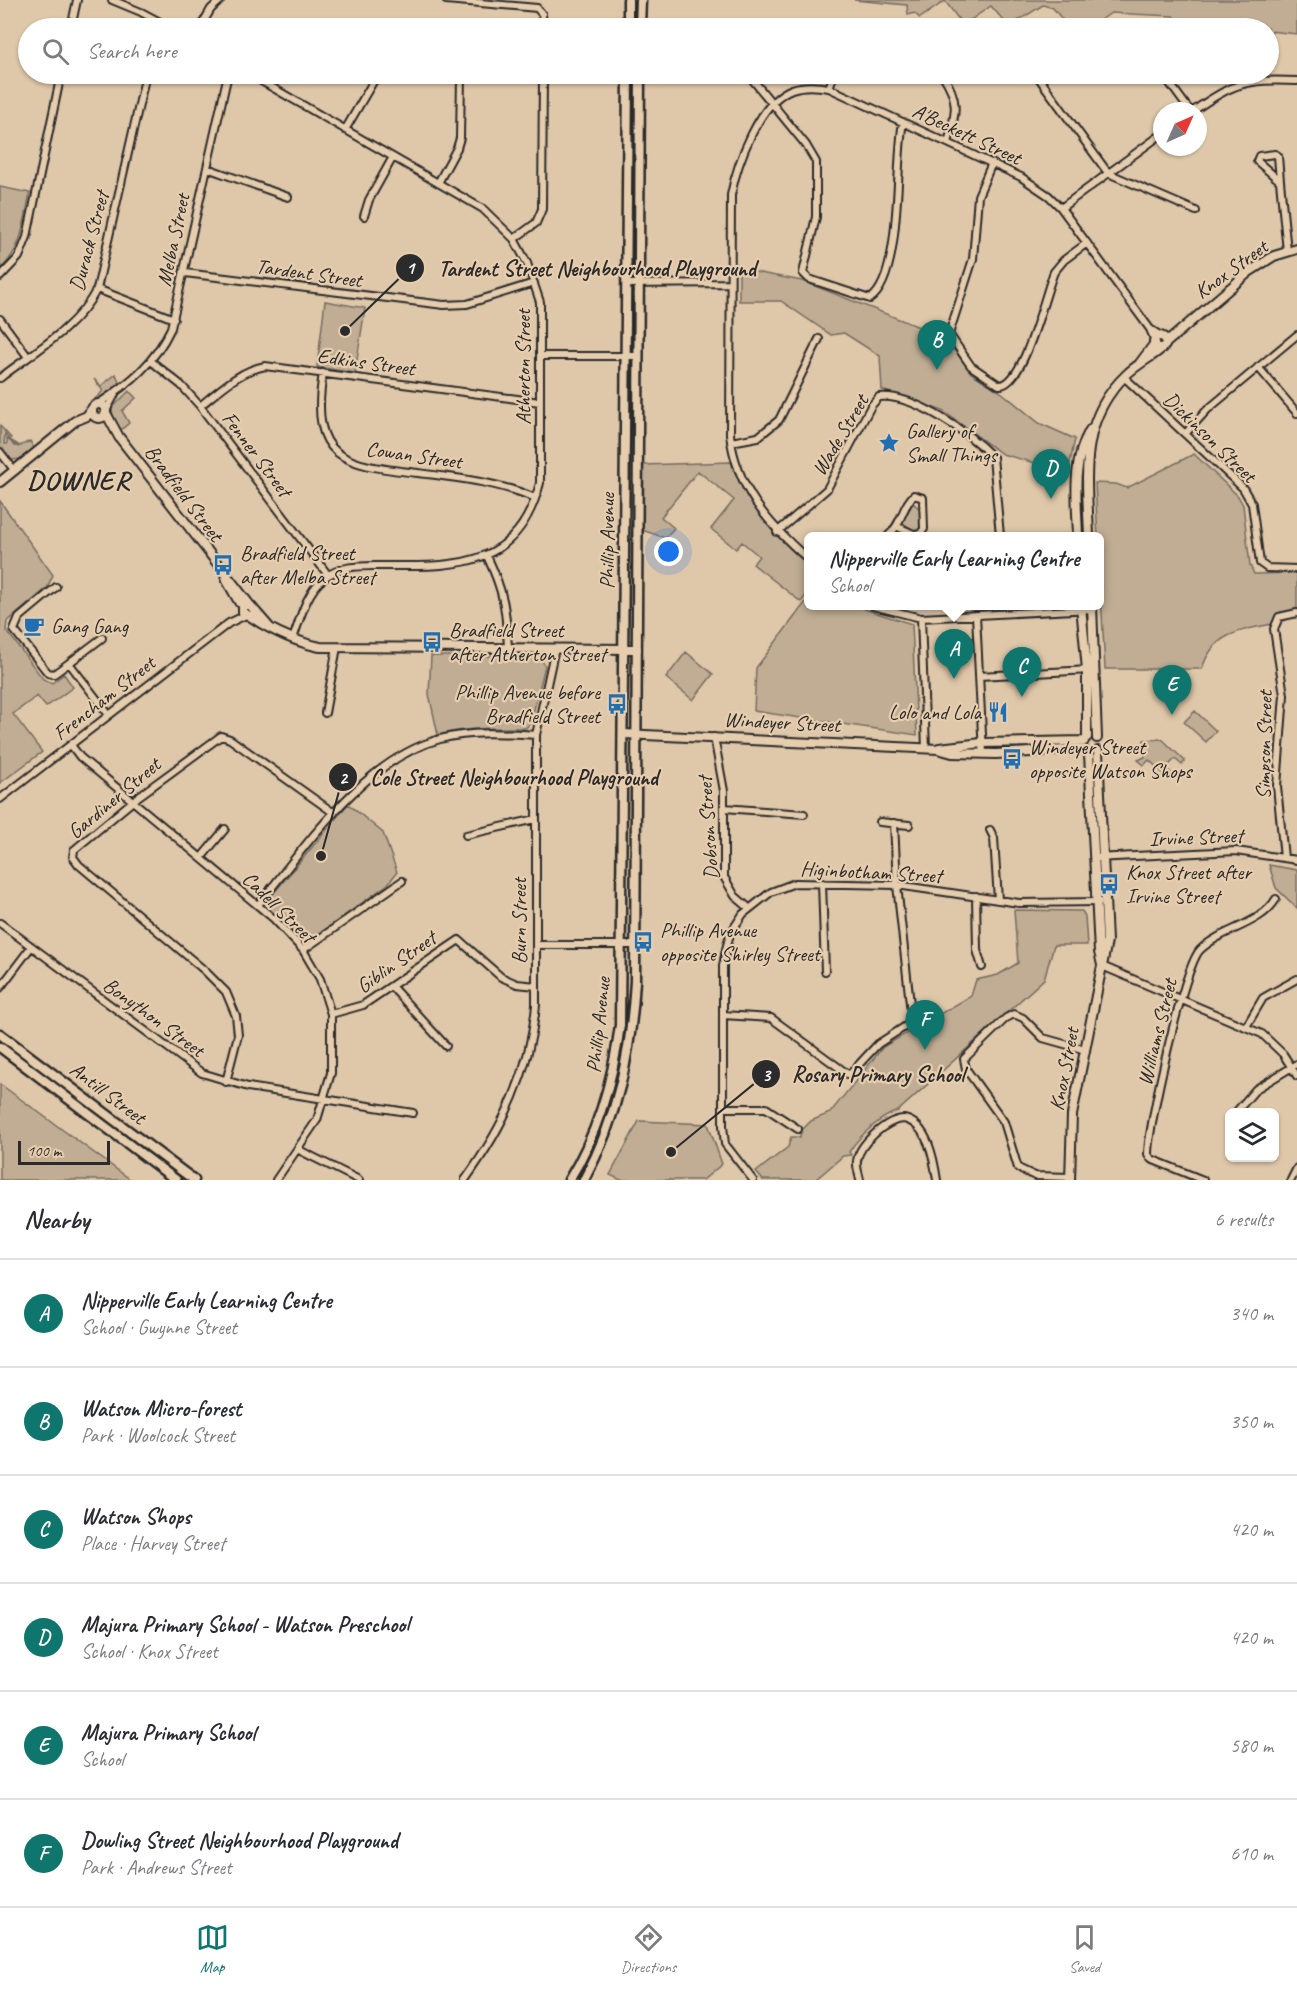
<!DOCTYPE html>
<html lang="en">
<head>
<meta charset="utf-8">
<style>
	body { margin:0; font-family:Caveat,sans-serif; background:#f2f2f3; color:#2b2b33 }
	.controls { position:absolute; right:18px; bottom:18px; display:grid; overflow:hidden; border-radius:9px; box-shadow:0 2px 4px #0004 }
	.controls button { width:54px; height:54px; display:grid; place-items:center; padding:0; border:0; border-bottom:2px solid #e1e1e2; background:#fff; color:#2b2b33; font:30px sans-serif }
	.compass { position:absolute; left:1153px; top:102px; width:54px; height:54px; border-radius:50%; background:#fff; box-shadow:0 2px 4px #0004; rotate:45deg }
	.scale { position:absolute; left:18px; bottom:15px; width:92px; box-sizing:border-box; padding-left:6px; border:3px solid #2b2b2b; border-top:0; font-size:16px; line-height:21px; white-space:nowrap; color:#2b2b2b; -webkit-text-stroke:4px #e6cdae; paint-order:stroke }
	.you { position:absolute; left:669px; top:552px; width:21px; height:21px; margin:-15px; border:4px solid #fff; border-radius:50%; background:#1a73e8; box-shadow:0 0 0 9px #1a73e833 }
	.badge { display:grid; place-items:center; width:39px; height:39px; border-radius:50%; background:#0f766e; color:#fff; font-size:20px; font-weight:700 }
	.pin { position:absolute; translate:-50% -50px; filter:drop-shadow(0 2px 3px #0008) }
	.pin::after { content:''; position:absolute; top:32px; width:21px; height:18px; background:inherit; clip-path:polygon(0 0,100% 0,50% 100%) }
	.popup { position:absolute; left:804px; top:532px; width:300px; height:78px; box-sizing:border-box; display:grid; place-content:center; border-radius:9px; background:#fff; filter:drop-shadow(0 2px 4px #0005); font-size:20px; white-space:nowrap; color:#7c7c81 }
	.popup b { font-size:22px; color:#2b2b33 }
	.popup::after { content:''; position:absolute; left:50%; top:100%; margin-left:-12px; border:12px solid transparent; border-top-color:#fff }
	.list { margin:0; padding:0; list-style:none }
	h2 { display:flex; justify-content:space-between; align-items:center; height:78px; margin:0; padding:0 24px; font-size:26px }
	h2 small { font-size:20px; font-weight:400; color:#7c7c81 }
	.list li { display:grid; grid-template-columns:39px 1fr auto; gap:18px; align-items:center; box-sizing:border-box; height:108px; padding:0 24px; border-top:2px solid #e1e1e2 }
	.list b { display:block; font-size:22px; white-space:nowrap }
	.list p { margin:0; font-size:20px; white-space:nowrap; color:#7c7c81 }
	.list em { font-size:20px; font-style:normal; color:#7c7c81 }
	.icon { flex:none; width:33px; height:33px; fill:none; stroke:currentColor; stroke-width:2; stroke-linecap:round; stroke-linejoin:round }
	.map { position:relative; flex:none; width:1297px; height:1180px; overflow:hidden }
	.search { position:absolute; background:#fff; box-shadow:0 2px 4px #0004; left:18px; right:18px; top:18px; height:66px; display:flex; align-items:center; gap:15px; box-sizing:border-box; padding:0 21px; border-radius:33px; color:#7c7c81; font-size:22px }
	.sheet { height:726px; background:#fff }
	nav { display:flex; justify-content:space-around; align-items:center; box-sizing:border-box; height:84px; border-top:2px solid #e1e1e2; background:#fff; font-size:16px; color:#7c7c81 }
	nav a { display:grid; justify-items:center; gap:3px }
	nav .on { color:#0f766e }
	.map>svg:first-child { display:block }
	.green { fill:#c0ad94; stroke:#766c60; stroke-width:1.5 }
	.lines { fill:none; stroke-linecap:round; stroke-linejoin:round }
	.minor-casing { stroke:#2b2b2b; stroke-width:10 }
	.tertiary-casing { stroke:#2b2b2b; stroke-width:12 }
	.secondary-casing { stroke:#2b2b2b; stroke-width:13 }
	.minor { stroke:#e6cdae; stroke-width:6 }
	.tertiary { stroke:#e6cdae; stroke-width:8 }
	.secondary { stroke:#e6cdae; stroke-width:8 }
	.labels { text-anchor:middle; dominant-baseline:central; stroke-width:4.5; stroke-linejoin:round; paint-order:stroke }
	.street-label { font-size:21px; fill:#2b2b2b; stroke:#e6cdae }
	.poi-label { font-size:21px; fill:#2b2b2b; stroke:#e6cdae; text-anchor:start }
	.district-label { font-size:27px; font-weight:bold; letter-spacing:1.5px; fill:#2b2b2b; stroke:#e6cdae }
	.leader { fill:none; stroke:#2b2b2b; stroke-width:2 }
	.callout-dot { fill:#2b2b2b; stroke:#e6cdae; stroke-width:2 }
	.mark-label { font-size:18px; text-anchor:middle; font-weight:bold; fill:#fff }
	.callout-label { font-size:22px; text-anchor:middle; font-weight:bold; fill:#2b2b2b; stroke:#e6cdae; stroke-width:4.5; stroke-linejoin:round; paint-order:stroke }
</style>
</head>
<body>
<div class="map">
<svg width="1297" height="1180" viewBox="0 0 1297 1180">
	<rect width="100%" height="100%" fill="#dfc7a9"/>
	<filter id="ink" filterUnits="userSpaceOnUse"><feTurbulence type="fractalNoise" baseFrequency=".0167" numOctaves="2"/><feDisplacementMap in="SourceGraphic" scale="12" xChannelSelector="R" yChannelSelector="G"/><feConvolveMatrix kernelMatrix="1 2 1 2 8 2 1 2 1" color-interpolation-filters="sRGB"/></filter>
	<g filter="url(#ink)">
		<!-- green -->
		<path class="green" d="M854 0H1297V34L1269 31 1268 28H1182L1173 16 1111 13 1089 28H1069L1053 8 1043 5 1016 22H1005L991 6 963 25 945 1 920 18 914 13 908 15 907 5Z
			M0 187 30 193C24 221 23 249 0 269Z
			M739 269 802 281 945 337 971 373 1001 392 1039 423 1075 439 1068 472 1002 454 943 411 882 390 880 356 844 333 831 335 781 301H739Z
			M325 301 365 308 355 373 317 367Z
			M116 374 120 385 90 404 103 391 94 379 101 386Z
			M129 391 136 398 122 411 129 423 121 430 113 419 112 408Z
			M0 426 11 438 10 440 20 446H14L5 434 4 444H7V439L18 447 30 441 34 448 21 459 11 460 0 447Z
			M1194 454 1238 496 1243 505 1250 565 1254 574 1297 573V612H1281L1272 624C1239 631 1213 633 1202 669H1105L1095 483 1116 484 1127 488Z
			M731 462C749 507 771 534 808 563V593L801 602 753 564 759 556 742 542 736 549 711 529 734 500 698 471 661 517 674 528 665 538 642 530 643 465Z
			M0 501 53 575 47 588 7 622 6 630 43 679 52 683 64 674 73 687 46 707 37 696 13 714 42 752 0 783Z
			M913 503 920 509 921 527 916 532 902 522Z
			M808 599V606H860L867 610 912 624 917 735 754 711 756 668Z
			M686 652 713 674 693 700 666 678Z
			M431 656H533L541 659 545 666 531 722 526 728C495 728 468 727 438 735L429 694Z
			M1195 711 1216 731 1206 742 1184 722Z
			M1162 739 1185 761 1182 765 1175 759 1166 768 1173 775 1169 779 1149 760 1144 765 1138 760 1145 757 1144 740Z
			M348 804 383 833 397 872 388 884 308 942 302 941 271 912 268 900Z
			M1269 865 1297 870V908L1276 888Z
			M1014 910 1082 911 1085 916 1087 945H1054L1044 979 898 1111C880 1117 859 1136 849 1152L851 1155 843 1156 815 1180H763L756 1172 788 1147 791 1137H800L801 1131 811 1121 830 1113 883 1047 971 996 976 980 998 975 1018 963Z
			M0 1084 131 1180H0Z
			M639 1121 708 1124 722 1164 703 1180H621L610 1175Z"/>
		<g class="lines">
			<!-- minor casing -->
			<g class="minor-casing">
				<path id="minor" d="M112 0 141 12 171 28
					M446 0 537 8 542 14 543 28
					M915 26 916 28
					M71 28 77 0
					M200 28 211 9 221 0
					M732 28 734 24
					M249 74 483 209 514 239 527 263 540 302V483C517 571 455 566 380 566 360 566 340 565 323 579 306 593 300 619 293 639
					M543 74H626
					M748 74 806 145 816 162V217L803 273 809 279 870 299C903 278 895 160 903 122
					M942 74C960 100 956 113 948 143
					M1036 74 1108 173 1196 211
					M1163 74 1190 111
					M829 88 834 74
					M1193 111C1235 82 1246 79 1297 81
					M345 130 377 75
					M992 163 978 196 973 259 949 334 971 366 999 385C1024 387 1045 293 1054 272L1064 260 1087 243
					M207 168 288 197
					M1280 181 1278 156 1275 154 1259 156 1257 161 1280 181 1287 251
					M438 183 457 148 460 138 461 77
					M1061 208 1162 134
					M364 216 369 200 393 157
					M514 239 536 223 542 209 543 74
					M185 273 444 305 467 304 534 283
					M0 277 19 257 27 237 61 74
					M626 284 730 283
					M97 289 174 319
					M0 319 28 357
					M1150 329 1161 336
					M541 356H639
					M151 361 181 385 200 406 328 575
					M1258 367 1297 413
					M323 373C309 460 344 465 418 473 458 478 498 482 535 498
					M1124 377 1243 488 1252 504 1260 563 1267 568 1297 569
					M0 378C35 351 76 329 97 289L146 74
					M98 404C130 383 154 364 171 328L228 74
					M200 406C220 390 239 371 265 366L540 402
					M106 411 115 394
					M1185 434 1207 410 1297 335
					M731 442 758 437 779 420 819 339
					M0 452 15 471
					M777 532 827 489 871 406 879 397C913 393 970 434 993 457L1000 536
					M888 536C903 523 901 507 914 495L923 498 924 529 920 534 916 535 898 527
					M487 556C504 592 506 609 508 648
					M808 559C769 525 736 488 730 434L731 195C737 164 759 101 792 89 804 85 817 86 829 88L1021 177 1049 196 1061 208 1150 329 1155 341
					M56 587 19 618 14 630 48 673 54 674 69 663 109 715
					M873 606 921 618 1092 609
					M976 615 983 754
					M921 618 926 748
					M69 663 102 638
					M979 676 1090 670
					M325 713 337 647
					M714 737 724 791V877L735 896 749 908
					M71 745 80 757 274 919 303 950 320 979 331 1014V1073L317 1120 276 1180
					M0 799 229 623 246 615
					M724 808 804 814
					M880 822 909 825
					M990 830 994 838 998 900
					M466 835 536 819
					M201 858 225 829
					M1095 858 1236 851 1297 860
					M1284 858 1277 786 1284 695 1274 629 1279 617 1297 613
					M822 883 825 971
					M976 896 977 950 982 967
					M258 905C307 845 363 760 440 739 471 731 504 733 536 735
					M0 923 202 1073 248 1087 413 1113
					M536 945H635
					M303 950 402 881
					M1102 966 1262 1034 1283 1054 1297 1076
					M391 986 446 1046
					M0 988 31 947
					M331 1014 363 1005 459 940 501 977 517 984 536 986
					M723 1015 771 1018 849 1075 878 1044 912 1022 897 885 894 823
					M1247 1025 1263 998 1297 979
					M226 1082 238 1035 236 1016 226 992 204 970 79 865 73 857 74 850 139 796 221 736 230 739 334 813
					M723 1108H766L798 1129
					M1237 1111 1256 1089 1297 1064
					M299 1150 359 1180
					M1070 1177 1035 1176 1018 1168 1004 1122 966 1069 964 1059 1006 1018 1014 1014 1023 1018 1043 1038 1086 1050
					M465 1180C504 1126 530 1072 536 1005V735L555 648
					M753 1180 725 1144 723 1126V966L726 949 730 934 743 914 771 892 795 883 897 885 1019 903 1099 902
					M860 1180C859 1174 856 1167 857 1161 859 1144 887 1119 904 1119 928 1124 934 1160 937 1180
					M1203 1180 1151 1159 1148 1154C1148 1127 1184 966 1200 950 1221 929 1261 925 1276 899
					M1291 1180 1297 1168"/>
			</g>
			<!-- tertiary casing -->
			<g class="tertiary-casing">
				<path id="tertiary" d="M1154 342a6 6 0 1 1 12 0a6 6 0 1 1-12 0Z
					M1166 343 1249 272 1274 256 1297 249
					M1140 363 1155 343
					M92 411a7 7 0 1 1 14 0a7 7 0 1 1-14 0Z
					M106 413 119 437 249 604
					M0 482 75 421 87 416 93 407
					M1078 536C1077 500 1071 463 1090 430
					M1089 536C1087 476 1078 421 1126 375 1137 364 1151 358 1163 347
					M226 579 239 602
					M1081 606 1087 670V737
					M1092 606 1097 738
					M270 628 250 605H243V613C252 616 256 621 264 625 282 635 299 643 320 647L637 649
					M624 734 938 749 952 753 996 754 1083 749
					M939 748 982 743 1084 741
					M1089 754 1099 952 1102 965
					M1070 1180 1072 1115 1107 941 1098 751"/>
			</g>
			<!-- secondary casing -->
			<g class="secondary-casing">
				<path id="secondary" d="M628 28V0
					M640 28 641 0
					M0 1034 194 1180
					M0 1047 176 1180
					M569 1180C598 1133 613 1080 620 1025L628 74
					M584 1180C618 1117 631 1052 635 981L640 74"/>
			</g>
			<!-- minor -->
			<use href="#minor" class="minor"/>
			<!-- tertiary -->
			<use href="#tertiary" class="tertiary"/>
			<!-- secondary -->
			<use href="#secondary" class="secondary"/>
		</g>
	</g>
	<!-- icons -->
	<defs>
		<g id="sight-bare" transform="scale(1.62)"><path d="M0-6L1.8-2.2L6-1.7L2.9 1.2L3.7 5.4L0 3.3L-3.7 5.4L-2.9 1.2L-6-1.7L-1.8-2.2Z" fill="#1f6fb2" stroke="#e6cdae" stroke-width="2.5" paint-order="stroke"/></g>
		<g id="bus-bare" transform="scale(1.62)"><path d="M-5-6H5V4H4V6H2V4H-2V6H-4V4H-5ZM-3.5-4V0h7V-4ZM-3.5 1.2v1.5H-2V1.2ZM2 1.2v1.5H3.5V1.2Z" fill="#1f6fb2" stroke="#e6cdae" stroke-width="2.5" paint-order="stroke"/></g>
		<g id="cafe-bare" transform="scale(1.62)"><path d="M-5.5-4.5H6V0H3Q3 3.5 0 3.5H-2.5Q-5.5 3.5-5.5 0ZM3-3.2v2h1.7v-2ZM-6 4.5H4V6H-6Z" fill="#1f6fb2" stroke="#e6cdae" stroke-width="2.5" paint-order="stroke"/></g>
		<g id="restaurant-bare" transform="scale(1.62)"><path d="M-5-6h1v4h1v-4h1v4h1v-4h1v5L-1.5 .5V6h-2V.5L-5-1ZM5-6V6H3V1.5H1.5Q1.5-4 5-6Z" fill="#1f6fb2" stroke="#e6cdae" stroke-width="2.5" paint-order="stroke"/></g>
	</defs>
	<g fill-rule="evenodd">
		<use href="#sight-bare" x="889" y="443"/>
		<use href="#bus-bare" x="223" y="565"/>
		<use href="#cafe-bare" x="34" y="626"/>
		<use href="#bus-bare" x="432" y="642"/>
		<use href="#bus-bare" x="617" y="704"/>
		<use href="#restaurant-bare" x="998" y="712"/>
		<use href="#bus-bare" x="1012" y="759"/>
		<use href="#bus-bare" x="1109" y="884"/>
		<use href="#bus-bare" x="643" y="942"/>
	</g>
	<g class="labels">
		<!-- street labels -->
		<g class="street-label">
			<text transform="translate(967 134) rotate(25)">A'Beckett Street</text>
			<text transform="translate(173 240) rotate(-78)">Melba Street</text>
			<text transform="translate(89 241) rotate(-75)">Durack Street</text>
			<text transform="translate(1231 269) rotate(-36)">Knox Street</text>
			<text transform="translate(309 273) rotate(8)">Tardent Street</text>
			<text transform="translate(366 362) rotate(8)">Edkins Street</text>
			<text transform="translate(523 367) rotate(-90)">Atherton Street</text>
			<text transform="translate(840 435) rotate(-59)">Wade Street</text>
			<text transform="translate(1210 437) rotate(44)">Dickinson Street</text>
			<text transform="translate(257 454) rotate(53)">Fenner Street</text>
			<text transform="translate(414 455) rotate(8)">Cowan Street</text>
			<text transform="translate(184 493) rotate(53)">Bradfield Street</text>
			<text transform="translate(607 541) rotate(-90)">Phillip Avenue</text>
			<text transform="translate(104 698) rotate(-38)">Frencham Street</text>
			<text transform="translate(782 722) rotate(3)">Windeyer Street</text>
			<text transform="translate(1264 745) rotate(-89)">Simpson Street</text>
			<text transform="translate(114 798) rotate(-40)">Gardiner Street</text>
			<text transform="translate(708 828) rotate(-94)">Dobson Street</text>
			<text transform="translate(1196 837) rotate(-2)">Irvine Street</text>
			<text transform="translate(871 872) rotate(3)">Higinbotham Street</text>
			<text transform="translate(279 907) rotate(44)">Cadell Street</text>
			<text transform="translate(519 921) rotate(-90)">Burn Street</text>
			<text transform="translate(396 962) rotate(-35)">Giblin Street</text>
			<text transform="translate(154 1017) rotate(36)">Bonython Street</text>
			<text transform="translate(598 1025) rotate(-84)">Phillip Avenue</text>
			<text transform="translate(1157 1032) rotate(-76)">Williams Street</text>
			<text transform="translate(1064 1069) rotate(-79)">Knox Street</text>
			<text transform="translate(108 1093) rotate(37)">Antill Street</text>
		</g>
		<!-- poi labels -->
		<g class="poi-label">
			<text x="906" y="431">Gallery of<tspan x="906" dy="24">Small Things</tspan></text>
			<text x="240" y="553">Bradfield Street<tspan x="240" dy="24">after Melba Street</tspan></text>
			<text x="51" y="626">Gang Gang</text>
			<text x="449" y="630">Bradfield Street<tspan x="449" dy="24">after Atherton Street</tspan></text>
			<text x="600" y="692" text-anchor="end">Phillip Avenue before<tspan x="600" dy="24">Bradfield Street</tspan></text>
			<text x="981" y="712" text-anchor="end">Lolo and Lola</text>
			<text x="1029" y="747">Windeyer Street<tspan x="1029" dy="24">opposite Watson Shops</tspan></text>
			<text x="1126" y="872">Knox Street after<tspan x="1126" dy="24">Irvine Street</tspan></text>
			<text x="660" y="930">Phillip Avenue<tspan x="660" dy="24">opposite Shirley Street</tspan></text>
		</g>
		<!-- district labels -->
		<g class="district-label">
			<text x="79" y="480">DOWNER</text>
		</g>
	</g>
	<!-- callouts -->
	<path class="leader" d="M345 331L410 268M321 856L343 777M671 1152L766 1074"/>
	<g class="callout-dot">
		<circle cx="345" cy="331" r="6"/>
		<circle cx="321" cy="856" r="6"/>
		<circle cx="671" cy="1152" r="6"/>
		<circle cx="410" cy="268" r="15"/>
		<circle cx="343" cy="777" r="15"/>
		<circle cx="766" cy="1074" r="15"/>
	</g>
	<g class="mark-label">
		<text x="410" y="274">1</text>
		<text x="343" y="784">2</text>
		<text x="766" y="1081">3</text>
	</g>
	<g class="callout-label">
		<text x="597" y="276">Tardent Street Neighbourhood Playground</text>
		<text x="514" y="785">Cole Street Neighbourhood Playground</text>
		<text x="878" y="1082">Rosary Primary School</text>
	</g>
</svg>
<div class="controls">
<button><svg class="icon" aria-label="layers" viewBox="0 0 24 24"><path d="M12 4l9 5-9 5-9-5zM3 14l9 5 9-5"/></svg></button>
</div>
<svg class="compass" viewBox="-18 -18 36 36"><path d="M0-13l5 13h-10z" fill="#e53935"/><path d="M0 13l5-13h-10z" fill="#7c7c81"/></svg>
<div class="scale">100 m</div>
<div class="you"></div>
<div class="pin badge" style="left:954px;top:679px">A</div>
<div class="popup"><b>Nipperville Early Learning Centre</b>School</div>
<div class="pin badge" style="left:937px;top:370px">B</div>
<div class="pin badge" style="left:1022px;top:697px">C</div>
<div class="pin badge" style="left:1051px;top:499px">D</div>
<div class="pin badge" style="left:1172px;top:715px">E</div>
<div class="pin badge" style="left:925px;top:1050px">F</div>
<div class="search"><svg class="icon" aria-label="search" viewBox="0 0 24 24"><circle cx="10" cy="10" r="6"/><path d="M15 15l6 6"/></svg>Search here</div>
</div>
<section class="sheet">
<h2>Nearby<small>6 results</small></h2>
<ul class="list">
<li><span class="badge">A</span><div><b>Nipperville Early Learning Centre</b><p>School · Gwynne Street</p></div><em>340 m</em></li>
<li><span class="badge">B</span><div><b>Watson Micro-forest</b><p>Park · Woolcock Street</p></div><em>350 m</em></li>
<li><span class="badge">C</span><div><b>Watson Shops</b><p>Place · Harvey Street</p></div><em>420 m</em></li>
<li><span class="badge">D</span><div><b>Majura Primary School - Watson Preschool</b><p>School · Knox Street</p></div><em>420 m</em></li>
<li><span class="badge">E</span><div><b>Majura Primary School</b><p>School</p></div><em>580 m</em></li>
<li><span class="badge">F</span><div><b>Dowling Street Neighbourhood Playground</b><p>Park · Andrews Street</p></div><em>610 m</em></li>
</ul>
</section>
<nav>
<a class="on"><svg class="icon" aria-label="map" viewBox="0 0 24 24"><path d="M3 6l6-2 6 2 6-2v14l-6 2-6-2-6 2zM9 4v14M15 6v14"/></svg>Map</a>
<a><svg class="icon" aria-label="directions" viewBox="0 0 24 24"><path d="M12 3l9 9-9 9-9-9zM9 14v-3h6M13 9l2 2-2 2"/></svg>Directions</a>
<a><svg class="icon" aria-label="saved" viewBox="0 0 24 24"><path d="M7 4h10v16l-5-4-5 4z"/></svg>Saved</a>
</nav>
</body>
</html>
